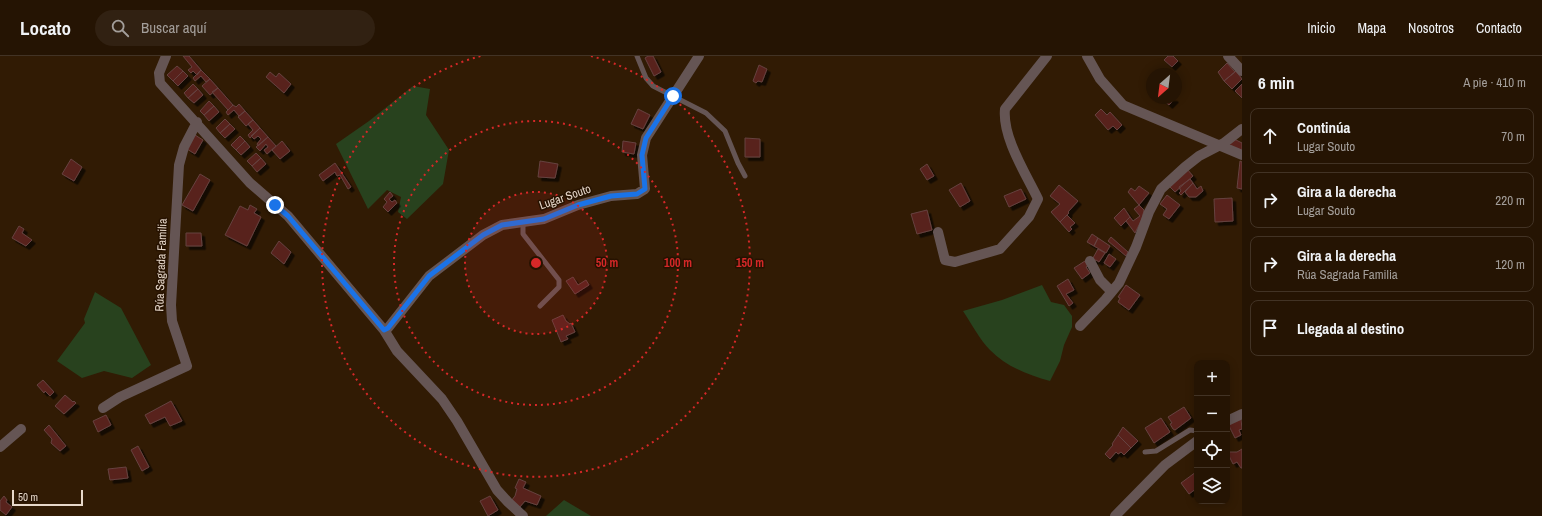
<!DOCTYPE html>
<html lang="es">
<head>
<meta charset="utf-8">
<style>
	body { margin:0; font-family:"Archivo Narrow",sans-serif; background:#312112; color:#f1f3f6 }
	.controls { position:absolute; right:12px; bottom:12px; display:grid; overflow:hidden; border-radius:8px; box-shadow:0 2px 10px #0003 }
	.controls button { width:36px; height:36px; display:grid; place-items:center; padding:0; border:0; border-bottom:1px solid #423325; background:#251403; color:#f1f3f6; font:20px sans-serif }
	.compass { position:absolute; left:1146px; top:12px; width:36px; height:36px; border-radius:50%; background:#251403; box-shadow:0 2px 10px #0003; rotate:208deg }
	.scale { position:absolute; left:12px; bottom:10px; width:71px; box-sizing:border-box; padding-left:4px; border:2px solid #e7d8ca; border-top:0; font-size:11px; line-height:14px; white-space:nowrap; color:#e7d8ca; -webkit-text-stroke:3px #261200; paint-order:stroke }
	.stop { position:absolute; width:12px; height:12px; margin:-9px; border:3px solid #1a73e8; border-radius:50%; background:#fff }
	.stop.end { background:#1a73e8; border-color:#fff; box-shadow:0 1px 4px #0008 }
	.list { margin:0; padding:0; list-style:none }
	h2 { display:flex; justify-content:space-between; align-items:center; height:52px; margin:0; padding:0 16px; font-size:17px }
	h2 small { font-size:13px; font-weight:400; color:#a39e9a }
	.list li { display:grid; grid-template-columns:26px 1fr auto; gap:12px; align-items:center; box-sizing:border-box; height:56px; margin:0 8px 8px; padding:0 8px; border:1px solid #423325; border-radius:8px }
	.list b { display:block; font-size:15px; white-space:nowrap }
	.list p { margin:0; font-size:13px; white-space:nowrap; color:#a39e9a }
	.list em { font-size:13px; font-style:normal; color:#a39e9a }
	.icon { flex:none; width:22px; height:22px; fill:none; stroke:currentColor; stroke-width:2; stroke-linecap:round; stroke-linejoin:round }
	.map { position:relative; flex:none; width:1242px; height:460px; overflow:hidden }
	header { display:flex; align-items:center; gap:24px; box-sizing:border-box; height:56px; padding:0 20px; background:#251403; border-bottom:1px solid #423325 }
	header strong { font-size:19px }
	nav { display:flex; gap:22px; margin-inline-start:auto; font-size:14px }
	.search { width:280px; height:36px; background:#312112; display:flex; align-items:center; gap:10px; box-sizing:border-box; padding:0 14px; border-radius:22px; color:#a39e9a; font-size:15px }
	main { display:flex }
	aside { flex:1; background:#251403 }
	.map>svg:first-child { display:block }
	.green { fill:#28421e }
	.building { fill:#59211e; stroke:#65423f; filter:url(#shadow) }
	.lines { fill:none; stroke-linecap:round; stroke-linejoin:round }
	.service { stroke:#655554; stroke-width:5 }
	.minor { stroke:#655554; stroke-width:10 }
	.route { stroke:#1a73e8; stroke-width:5 }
	.ring { fill:none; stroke:#d62828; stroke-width:2; stroke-dasharray:2 4 }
	.labels { text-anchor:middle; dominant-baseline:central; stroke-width:3; stroke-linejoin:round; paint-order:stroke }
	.street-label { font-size:12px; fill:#e7d8ca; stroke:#261200 }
	.centre { fill:#d62828; stroke:#261200; stroke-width:2 }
	.ring-label { font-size:12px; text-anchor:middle; font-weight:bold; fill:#d62828; stroke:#261200; stroke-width:3; stroke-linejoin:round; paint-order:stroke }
</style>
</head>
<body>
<header>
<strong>Locato</strong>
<div class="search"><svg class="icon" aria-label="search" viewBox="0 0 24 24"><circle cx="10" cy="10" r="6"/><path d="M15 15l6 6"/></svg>Buscar aquí</div>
<nav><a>Inicio</a><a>Mapa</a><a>Nosotros</a><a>Contacto</a></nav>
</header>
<main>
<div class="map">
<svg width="1242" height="460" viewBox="0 0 1242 460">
	<defs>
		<filter id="shadow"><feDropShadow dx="3.5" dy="3.5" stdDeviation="0" flood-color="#0009"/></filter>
	</defs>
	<rect width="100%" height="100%" fill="#311b04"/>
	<!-- green -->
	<path class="green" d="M413 30 430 33 426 59 449 94 443 128 407 163 398 156 401 141 387 134 368 153 336 88 369 65Z
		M1042 229 1051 246 1064 249 1072 260V271L1064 289 1060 305 1050 325C1028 319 1007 311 990 294 980 284 971 267 963 255L1002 244Z
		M95 236 121 252 151 309 132 322 104 315 82 322 57 305 85 267 84 263Z
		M564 444 591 460H546Z"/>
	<!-- building -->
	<path class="building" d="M183 0H189L201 14 197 19 193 15 191 17 188 14 192 11Z
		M648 0H653L661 16 654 20 645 2Z
		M1168 0H1173L1178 5 1172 11 1164 4Z
		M1227 7 1235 16 1224 25 1218 16Z
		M759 9 767 13 762 26 758 25 756 27 753 25Z
		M177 10 183 15 173 25 167 19Z
		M201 14 210 23 206 26 201 20 195 25 193 22Z
		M183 15 188 20 178 30 173 25Z
		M1236 15 1242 23 1232 33 1224 25Z
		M270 16 276 21 279 17 291 28 284 37 266 21Z
		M210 23 218 32 210 39 202 30Z
		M193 28 198 33 188 42 184 37Z
		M1242 28V42L1235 35Z
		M218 32 233 49 228 54 212 36Z
		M198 33 203 39 194 47 188 42Z
		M1161 42H1174L1175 43 1169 49Z
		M209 45 214 50 204 59 200 55Z
		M239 48 245 55 239 60 234 54 228 59 226 56 233 49 236 51Z
		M214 50 219 56 209 65 204 59Z
		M638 53 650 59 643 73 631 68Z
		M1101 53 1107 59 1110 56 1122 69 1117 74 1113 70 1108 74 1095 59Z
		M245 55 253 64 246 70 238 61Z
		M225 63 230 68 220 77 216 72Z
		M253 64 260 72 250 82 248 79 253 74 248 68Z
		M230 68 235 73 225 82 220 77Z
		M260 72 268 81 258 90 257 88 261 83 258 80 254 83 251 80Z
		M195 79 203 84 195 98 187 93Z
		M240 80 245 85 236 94 231 89Z
		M268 81 276 90 267 98 264 94 268 91 266 88 260 95 256 91Z
		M745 82 760 83V101H745Z
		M1234 83 1242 87V96L1228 90Z
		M245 85 250 91 241 99 236 94Z
		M282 85 290 95 280 103 272 94Z
		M623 85 636 87 634 98 622 96Z
		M256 97 261 102 252 110 247 105Z
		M261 102 266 108 257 116 252 110Z
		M71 103 82 111 74 125 62 118Z
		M540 105 558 108 555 122 538 121Z
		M1240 105 1242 106V133L1237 132Z
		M335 107 351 131 348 133 340 119 337 120 335 116 323 125 319 119Z
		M927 108 934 120 927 124 920 113Z
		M1187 113 1193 120 1175 136 1168 129Z
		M200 118 210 124 193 155 182 149Z
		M1190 123 1193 127 1181 139 1179 137 1181 135 1179 131Z
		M961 127 970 145 960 151 949 134Z
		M1193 127 1197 133 1201 130 1203 135 1196 141H1189L1185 136Z
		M1059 129 1078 145 1068 156 1069 157 1060 166 1051 156 1060 148 1050 140Z
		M1139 130 1149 137 1139 149 1128 136 1131 132 1135 135Z
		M1021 133 1026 143 1009 151 1004 140Z
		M390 136 393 140 389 143 392 146 395 144 397 147 388 156 383 151 387 146 384 143Z
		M1167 139 1180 149 1169 163 1163 159 1167 153 1160 148Z
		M1232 142 1233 165 1215 166 1214 143Z
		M250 149 257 153 254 157 261 161 247 190 225 179 240 150 248 154Z
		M1139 149 1144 154 1142 163 1135 177 1126 165 1130 161 1133 165 1140 160 1134 153Z
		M1124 152 1130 161 1121 170 1114 162Z
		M927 154 932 174 917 178 911 158Z
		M1067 159 1075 167 1070 171 1072 173 1069 176 1060 166Z
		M19 170 24 173 22 177 32 184 26 190 12 182Z
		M186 177H201L202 190H186Z
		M1092 178 1098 182 1094 190 1087 186Z
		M1111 181 1128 196 1126 200 1108 185Z
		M1098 182 1110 190 1106 197 1094 190Z
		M279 185 291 196 284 208 271 197Z
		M1098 193 1105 197 1099 206 1096 204 1092 206 1093 202Z
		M1109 198 1116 203 1110 211 1104 207Z
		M1085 205 1088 210 1086 211 1090 217 1082 223 1074 212Z
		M573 221 578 229 586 224 589 229 575 238 566 225Z
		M1068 223 1074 234 1066 238 1073 247 1069 250 1057 230Z
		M1126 229 1140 239 1129 254 1118 246 1120 242 1118 241Z
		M563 259 566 265 570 268 571 267 575 276 566 280 568 283 561 286 552 264Z
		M43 324 54 336 50 340 45 335 44 337 37 329Z
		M65 339 73 346 74 345 76 347 64 358 55 350Z
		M171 345 182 365 170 370 165 361 150 368 145 359Z
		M1184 351 1191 362 1175 374 1173 373 1170 368 1172 367 1168 361Z
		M106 359 111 369 98 376 93 365Z
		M1161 362 1170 376 1154 387 1145 372Z
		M1241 363 1242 373 1239 374 1241 379 1235 382 1228 368Z
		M49 369 66 390 60 395 51 387 52 383 44 374Z
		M1123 371 1138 385 1131 392 1118 379Z
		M1118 379 1131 392 1124 399 1121 396 1118 398 1116 396 1110 403 1105 398 1113 389 1112 388Z
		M138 390 149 411 142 415 131 394Z
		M1242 393V412H1241L1237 406 1233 408 1227 396H1237Z
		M126 411 128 422 110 424 108 413Z
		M1196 416 1197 418V432L1189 438 1181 427Z
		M519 423 526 426 523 432 541 440 537 449 525 445 519 452 511 445 515 440 517 433 515 432Z
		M4 440 7 444 6 446 12 451 6 459 0 454V445Z
		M490 440 498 454 488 460 480 445Z"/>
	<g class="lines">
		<!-- service -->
		<path class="service" d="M637 0 646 22 653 30 706 57 725 75 738 107 745 120
			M523 167V178L559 224V231L540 250
			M1145 396 1156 395 1190 374 1197 375"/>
		<!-- minor -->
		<path class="minor" d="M166 0 159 17 160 27 250 127 288 160 384 274 397 295 442 343 457 365 497 434 508 446 523 460
			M1087 0 1100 23 1123 49 1242 99
			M1228 0 1242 15
			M938 176 945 204 955 206 1000 193 1029 161 1038 143C1026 118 1002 81 1005 53L1047 0
			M1090 205 1100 224 1111 235
			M1080 270 1105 244 1119 227 1136 191 1149 156 1161 133 1185 111 1199 100 1224 87 1242 73
			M384 274 388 272 429 220 483 179 502 169 544 163 578 149 611 140 637 138 645 133 642 99 646 82 699 0
			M103 352 120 341 187 310 172 265 171 249 179 109 184 91 197 66
			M1227 365 1242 358
			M0 391 21 373
			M1115 460 1165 409 1197 385"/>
	</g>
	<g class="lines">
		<!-- route -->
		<path class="route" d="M275 149 288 160 384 274 388 272 429 220 483 179 502 169 544 163 578 149 611 140 637 138 645 133 642 99 646 82 673 40"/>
	</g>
	<!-- distance rings -->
	<circle cx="536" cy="207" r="71" fill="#d62828" fill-opacity=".12"/>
	<g class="ring">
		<circle cx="536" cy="207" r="71"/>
		<circle cx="536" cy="207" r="142"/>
		<path d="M591 0A214 214 0 1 1 481 0"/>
	</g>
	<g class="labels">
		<!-- street labels -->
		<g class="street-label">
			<text transform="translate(565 141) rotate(-19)">Lugar Souto</text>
			<text transform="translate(161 209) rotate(-88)">Rúa Sagrada Familia</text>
		</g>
	</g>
	<circle cx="536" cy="207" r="6" class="centre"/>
	<g class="ring-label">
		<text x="607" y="211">50 m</text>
		<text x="678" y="211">100 m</text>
		<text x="750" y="211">150 m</text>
	</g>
</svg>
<div class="controls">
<button>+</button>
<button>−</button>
<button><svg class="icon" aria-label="locate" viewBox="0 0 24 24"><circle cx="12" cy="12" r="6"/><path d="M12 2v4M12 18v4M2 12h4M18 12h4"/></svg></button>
<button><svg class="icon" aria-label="layers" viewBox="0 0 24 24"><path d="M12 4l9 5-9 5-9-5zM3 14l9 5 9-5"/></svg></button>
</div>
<svg class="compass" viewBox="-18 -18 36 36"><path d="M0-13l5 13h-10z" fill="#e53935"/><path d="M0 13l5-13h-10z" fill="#a39e9a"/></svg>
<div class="scale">50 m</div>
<div class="stop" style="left:673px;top:40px"></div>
<div class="stop end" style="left:275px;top:149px"></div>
</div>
<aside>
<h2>6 min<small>A pie · 410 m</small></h2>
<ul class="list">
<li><svg class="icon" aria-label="ahead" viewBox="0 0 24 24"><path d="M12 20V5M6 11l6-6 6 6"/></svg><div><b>Continúa</b><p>Lugar Souto</p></div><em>70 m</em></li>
<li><svg class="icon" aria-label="right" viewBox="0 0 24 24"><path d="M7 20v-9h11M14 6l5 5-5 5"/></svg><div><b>Gira a la derecha</b><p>Lugar Souto</p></div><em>220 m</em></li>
<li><svg class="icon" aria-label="right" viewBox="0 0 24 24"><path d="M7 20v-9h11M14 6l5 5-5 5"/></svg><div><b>Gira a la derecha</b><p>Rúa Sagrada Familia</p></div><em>120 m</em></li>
<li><svg class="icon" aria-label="arrive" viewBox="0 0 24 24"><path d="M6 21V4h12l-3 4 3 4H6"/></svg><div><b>Llegada al destino</b></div></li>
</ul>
</aside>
</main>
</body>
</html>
